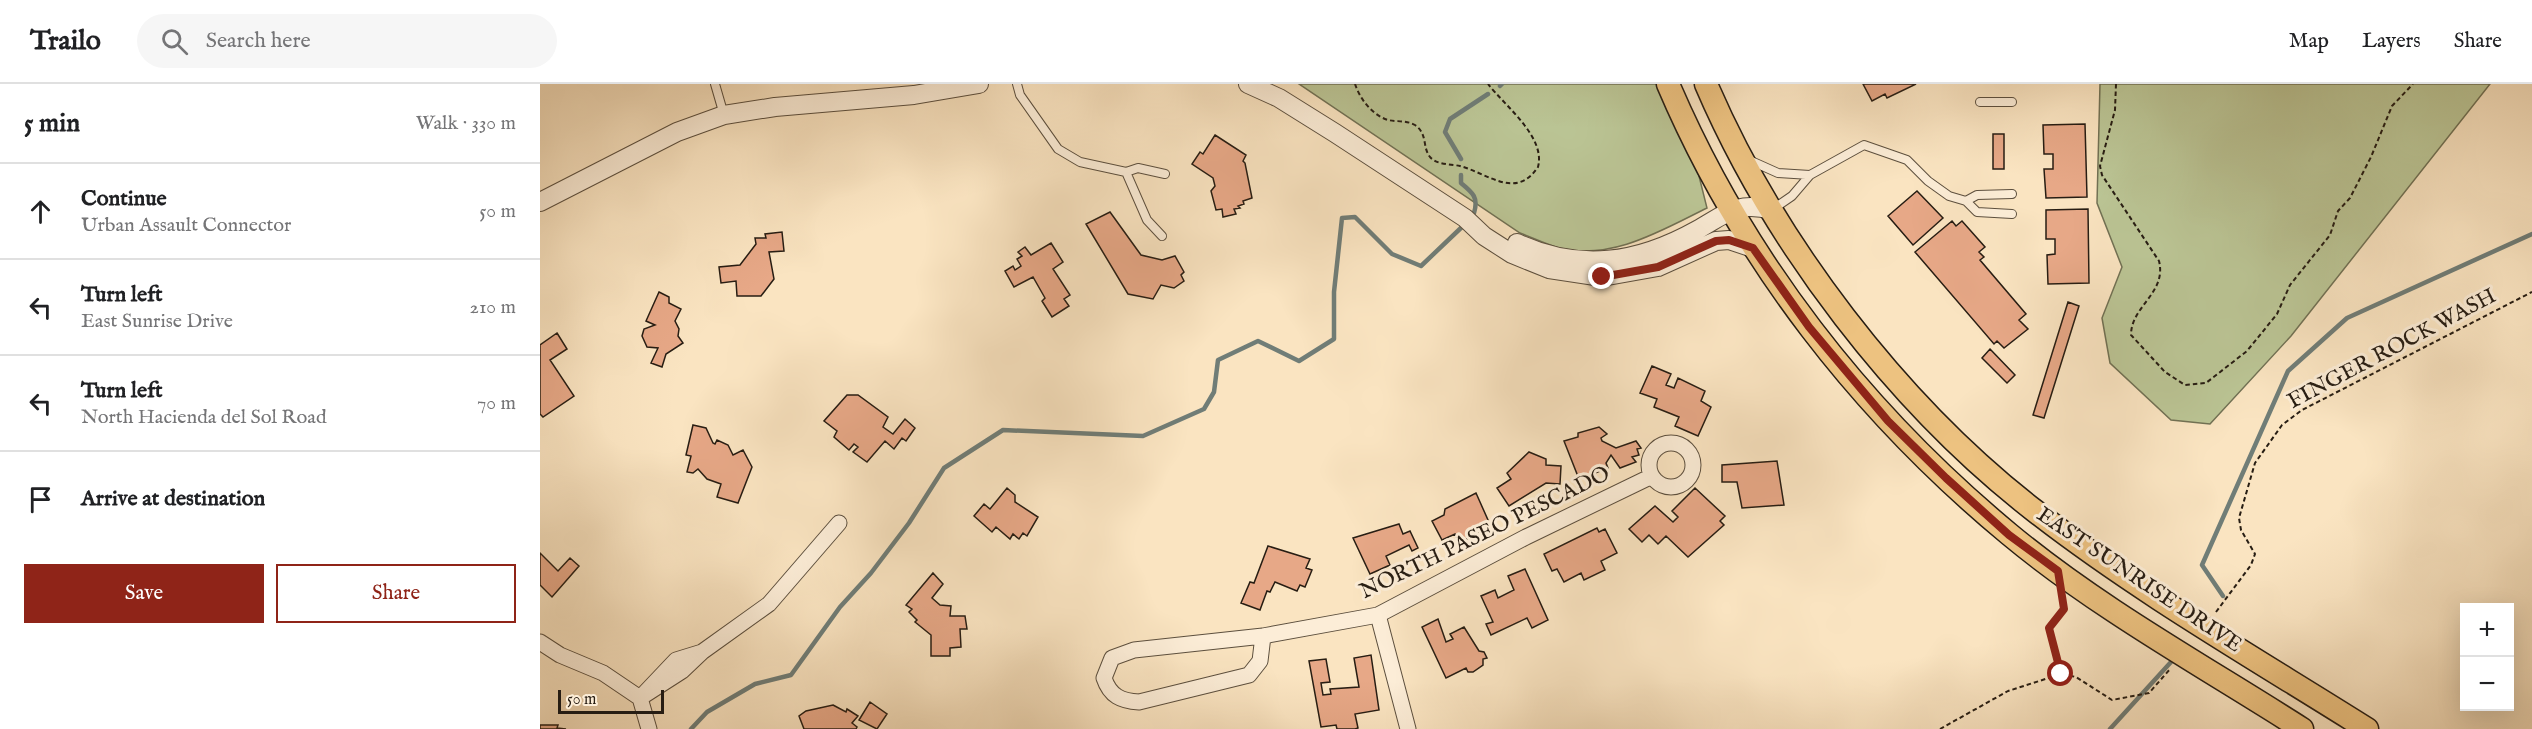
<!DOCTYPE html>
<html lang="en">
<head>
<meta charset="utf-8">
<style>
	body { margin:0; font-family:"IM FELL English",serif; background:#f6f6f6; color:#202124 }
	.controls { position:absolute; right:18px; bottom:18px; display:grid; overflow:hidden; border-radius:0px; box-shadow:0 6px 24px #0002 }
	.controls button { width:54px; height:54px; display:grid; place-items:center; padding:0; border:0; border-bottom:2px solid #e0e0e0; background:#fff; color:#202124; font:30px sans-serif }
	.scale { position:absolute; left:18px; bottom:15px; width:106px; box-sizing:border-box; padding-left:6px; border:3px solid #271d13; border-top:0; font-size:16px; line-height:21px; white-space:nowrap; color:#271d13; -webkit-text-stroke:4px #fcedd7; paint-order:stroke }
	.stop { position:absolute; width:18px; height:18px; margin:-14px; border:4px solid #8f2418; border-radius:50%; background:#fff }
	.stop.end { background:#8f2418; border-color:#fff; box-shadow:0 2px 6px #0008 }
	.list { margin:0; padding:0; list-style:none }
	h2 { display:flex; justify-content:space-between; align-items:center; height:78px; margin:0; padding:0 24px; font-size:26px }
	h2 small { font-size:20px; font-weight:400; color:#757577 }
	.list li { display:grid; grid-template-columns:39px 1fr auto; gap:18px; align-items:center; box-sizing:border-box; height:96px; padding:0 24px; border-top:2px solid #e0e0e0 }
	.list b { display:block; font-size:22px; white-space:nowrap }
	.list p { margin:0; font-size:20px; white-space:nowrap; color:#757577 }
	.list em { font-size:20px; font-style:normal; color:#757577 }
	.actions { display:flex; gap:12px; padding:18px 24px }
	.actions a { flex:1; padding:14px 0; border:2px solid #8f2418; border-radius:0px; text-align:center; font-size:21px; color:#8f2418 }
	.actions .main { background:#8f2418; color:#fff }
	.icon { flex:none; width:33px; height:33px; fill:none; stroke:currentColor; stroke-width:2; stroke-linecap:round; stroke-linejoin:round }
	.map { position:relative; flex:none; width:1992px; height:645px; overflow:hidden }
	header { display:flex; align-items:center; gap:36px; box-sizing:border-box; height:84px; padding:0 30px; background:#fff; border-bottom:2px solid #e0e0e0 }
	header strong { font-size:28px }
	nav { display:flex; gap:33px; margin-inline-start:auto; font-size:21px }
	.search { width:420px; height:54px; background:#f6f6f6; display:flex; align-items:center; gap:15px; box-sizing:border-box; padding:0 21px; border-radius:33px; color:#757577; font-size:22px }
	main { display:flex }
	aside { flex:1; background:#fff }
	.map>svg:first-child { display:block }
	.green { fill:#bbc595; stroke:#717154; stroke-width:1.5 }
	.lines { fill:none; stroke-linecap:round; stroke-linejoin:round }
	.stream { stroke:#707d77; stroke-width:4.5 }
	.building { fill:#e7a887; stroke:#271d13; stroke-width:1.5 }
	.service-casing { stroke:#5c4f3e; stroke-width:10 }
	.minor-casing { stroke:#5c4f3e; stroke-width:17 }
	.tertiary-casing { stroke:#5c4f3e; stroke-width:20 }
	.primary-casing { stroke:#271d13; stroke-width:25 }
	.path { stroke:#271d13; stroke-width:2; stroke-dasharray:4.5 3; stroke-linecap:butt }
	.service { stroke:#fcedd7; stroke-width:8 }
	.minor { stroke:#fcedd7; stroke-width:15 }
	.tertiary { stroke:#fcedd7; stroke-width:18 }
	.primary { stroke:#edc280; stroke-width:22 }
	.route { stroke:#8f2418; stroke-width:8 }
	.labels { text-anchor:middle; dominant-baseline:central; stroke-width:6; stroke-linejoin:round; paint-order:stroke }
	.street-label { font-size:22px; fill:#271d13; stroke:#fcedd7 }
</style>
</head>
<body>
<header>
<strong>Trailo</strong>
<div class="search"><svg class="icon" aria-label="search" viewBox="0 0 24 24"><circle cx="10" cy="10" r="6"/><path d="M15 15l6 6"/></svg>Search here</div>
<nav><a>Map</a><a>Layers</a><a>Share</a></nav>
</header>
<main>
<aside>
<h2>5 min<small>Walk · 330 m</small></h2>
<ul class="list">
<li><svg class="icon" aria-label="ahead" viewBox="0 0 24 24"><path d="M12 20V5M6 11l6-6 6 6"/></svg><div><b>Continue</b><p>Urban Assault Connector</p></div><em>50 m</em></li>
<li><svg class="icon" aria-label="left" viewBox="0 0 24 24"><path d="M17 20v-9H6M10 6l-5 5 5 5"/></svg><div><b>Turn left</b><p>East Sunrise Drive</p></div><em>210 m</em></li>
<li><svg class="icon" aria-label="left" viewBox="0 0 24 24"><path d="M17 20v-9H6M10 6l-5 5 5 5"/></svg><div><b>Turn left</b><p>North Hacienda del Sol Road</p></div><em>70 m</em></li>
<li><svg class="icon" aria-label="arrive" viewBox="0 0 24 24"><path d="M6 21V4h12l-3 4 3 4H6"/></svg><div><b>Arrive at destination</b></div></li>
</ul>
<div class="actions"><a class="main">Save</a><a>Share</a></div>
</aside>
<div class="map">
<svg width="1992" height="645" viewBox="0 0 1992 645">
	<rect width="100%" height="100%" fill="#fae4c1"/>
	<filter id="stains"><feTurbulence type="fractalNoise" baseFrequency=".00333" numOctaves="4"/><feColorMatrix values="0 0 0 0 .2 0 0 0 0 .09 0 0 0 0 .02 0 0 0 .5 -.17"/></filter>
	<radialGradient id="worn" r=".72"><stop offset=".6" stop-color="#630" stop-opacity="0"/><stop offset="1" stop-color="#630" stop-opacity=".3"/></radialGradient>
	<!-- green -->
	<path class="green" d="M759 0H1128L1147 44 1167 124C1122 146 1072 177 1019 164 1006 160 993 154 980 149Z
		M1560 0H1950L1751 252 1670 340 1631 336 1570 279 1562 234 1582 183 1557 119Z"/>
	<g class="lines">
		<!-- stream -->
		<path class="stream" d="M960 2 962 0
			M921 75 905 48 910 35 948 10
			M921 91V99C932 108 939 113 934 129
			M1683 512 1662 481 1748 287 1807 234 1992 150
			M151 645 167 628 215 600 251 591 300 523 331 489 369 439 404 384 463 346 603 352 664 325 674 308 678 276 718 257 759 277 794 255V208L802 134 815 133 852 170 881 182 923 142
			M1570 645 1631 578"/>
	</g>
	<!-- building -->
	<path class="building" d="M1323 0H1376L1347 14 1345 10 1332 17Z
		M1545 40 1547 113 1506 114 1504 85H1513V70H1504L1503 41Z
		M1453 50H1464V85H1453Z
		M675 51 706 71 703 77 705 79 712 114 703 117 704 120 698 122 700 124 694 125 696 130 683 133 682 125 676 126 671 107 675 102 673 94 652 80 660 68 663 70Z
		M1377 107 1403 134 1373 161 1348 132Z
		M1548 125 1549 199 1508 200 1507 171 1515 170V155H1506V126Z
		M570 128 601 171 622 176 635 172 644 188 641 191 644 197 634 204 621 201 613 215 588 210 546 140Z
		M1412 137 1416 142 1422 137 1445 163 1439 168 1444 173 1440 176 1486 230 1479 236 1488 245 1464 264 1457 257 1454 260 1375 168Z
		M242 148 244 167 229 168 234 195 221 212H197L196 197 181 199 179 183 200 181 216 160 215 154H226L225 150Z
		M511 159 523 178 513 185 530 211 524 215 529 222 512 233 502 217 505 214 493 193 474 203 465 187 473 182 475 186 481 182 477 175 482 172 478 168 485 163 491 171Z
		M119 208 129 213V219L141 225 135 237 139 245 138 252 143 259 126 270 122 283 111 279 118 264 107 263 102 252 104 245 115 241 106 237Z
		M1528 218 1539 222 1504 334 1493 331Z
		M17 249 27 265 10 276 34 312 3 333 0 330V261Z
		M1450 265 1475 291 1467 299 1442 274Z
		M1112 282 1131 290 1126 301 1134 304 1138 294 1165 307 1161 317 1171 323 1158 352 1135 342 1139 333 1114 323 1117 315 1100 309Z
		M307 311H318L348 333 343 343 353 350 365 335 375 344 366 357 362 354 354 365 345 357 327 378 313 368 318 363 314 360 309 366 294 353 297 347 284 337Z
		M153 341 166 344 173 359 175 360 177 356 188 361 193 371 203 366 212 383 198 419 177 413 181 400 167 395 158 385 153 389 147 388 151 372 146 371Z
		M1059 343 1067 350 1061 354 1062 357 1076 364 1096 357 1101 364 1097 365 1099 371 1092 373 1096 378 1080 384 1071 371 1066 379 1068 384 1039 395 1024 357 1038 353V349Z
		M989 368 1006 375V381L1021 382 1020 400 1006 399 969 422 957 404 971 395 967 389Z
		M1237 377 1244 421 1202 424 1197 398H1182V381Z
		M467 404 475 411V418L498 433 487 452 483 449 479 455 473 450 470 455 456 443 452 448 434 432 444 420 450 425Z
		M1155 404 1185 432 1180 437 1184 441 1148 473 1126 452 1118 460 1109 451 1102 458 1089 445 1115 422 1133 438 1138 433 1132 427Z
		M936 409 948 436 935 443 938 448 919 460 915 450 902 456 892 437 904 431 905 425Z
		M859 440 863 450 870 447 878 464 872 467 869 461 846 472 850 481 830 490 813 454Z
		M1057 444 1059 448 1065 445 1077 469 1061 477 1065 486 1044 496 1041 489 1024 498 1017 485 1012 487 1004 470Z
		M728 462 770 475 766 484 772 486 765 503 760 501 757 507 735 498 730 508 727 507 720 526 701 519 710 498 714 499Z
		M0 469 18 487 30 474 39 482 12 513 0 501Z
		M985 485 1008 536 992 544 987 534 951 551 946 540 953 538 941 512 955 506 958 514 974 506 968 492Z
		M393 489 403 500 392 514 400 521 411 522 410 532H425L427 545H420L421 563 410 564V572H391V551L375 538 377 536 369 528 372 525 366 521Z
		M898 535 906 558 913 555 910 550 924 543 939 567 944 568 947 574 943 575V581L933 588H928L926 584 906 594 882 543Z
		M831 571 839 626 815 630 818 644 815 645H797L796 641 781 643 769 577 786 575 790 598 781 599 783 611 791 610 790 605 819 603 814 574Z
		M330 618 347 630 337 645 319 636Z
		M293 621 306 628 307 625 318 632 312 639 317 643 316 645H264L259 632 266 627Z
		M0 641H18L17 644 26 645H0Z"/>
	<g class="lines">
		<!-- service casing -->
		<g class="service-casing">
			<path id="service" d="M175 0 184 31
				M477 0 480 11 518 65 540 78 586 88 607 136 622 152
				M1440 18H1472
				M1209 76 1238 89 1270 91
				M586 88 598 84 625 90
				M1426 117 1437 111 1472 110
				M1233 125 1252 112 1270 91 1324 61 1367 76 1388 97 1409 112 1426 117 1437 128 1472 130"/>
		</g>
		<!-- minor casing -->
		<g class="minor-casing">
			<path id="minor" d="M1109 381a22 22 0 1 1 44 0a22 22 0 1 1-44 0Z
				M838 531 868 645
				M723 552 720 577 709 591 599 618C581 617 570 612 564 594L572 574 594 566 723 552 838 531 986 453 1112 392
				M0 558 20 571 63 589 100 614 109 645
				M162 568 229 520 299 439
				M162 568 142 587 100 614 136 576Z"/>
		</g>
		<!-- tertiary casing -->
		<g class="tertiary-casing">
			<path id="tertiary" d="M708 0 739 14 795 49 925 134 944 152 972 170 1009 185 1062 193 1118 183 1176 157 1189 156 1213 164
				M0 118 137 48 184 31 235 23 374 11 439 0
				M977 159C1040 188 1098 179 1157 146 1186 130 1196 117 1232 126"/>
		</g>
		<!-- primary casing -->
		<g class="primary-casing">
			<path id="primary" d="M1128 0C1203 176 1322 328 1469 450 1558 524 1665 583 1762 645
				M1166 0C1234 159 1358 321 1495 427 1599 508 1716 575 1827 645"/>
		</g>
		<!-- path -->
		<path class="path" d="M815 0C820 15 832 31 848 36 857 38 866 36 875 41 888 50 882 63 890 73 897 81 911 80 920 82 949 90 976 116 998 83 1006 53 965 22 948 0
			M1576 0 1575 26 1560 82 1562 91 1619 177C1627 209 1591 222 1591 251L1625 288 1645 301 1666 299 1707 267 1737 230 1750 201 1790 151 1798 127 1810 114 1831 73 1852 22 1873 0
			M1676 528 1711 481 1715 470 1701 446 1699 434 1715 379 1742 341 1762 326 1992 208
			M1521 590 1509 544 1524 525 1522 513
			M1400 645 1468 607 1521 590 1536 593 1572 616 1609 609 1631 584"/>
		<!-- service -->
		<use href="#service" class="service"/>
		<!-- minor -->
		<use href="#minor" class="minor"/>
		<!-- tertiary -->
		<use href="#tertiary" class="tertiary"/>
		<!-- primary -->
		<use href="#primary" class="primary"/>
	</g>
	<g class="lines">
		<!-- route -->
		<path class="route" d="M1062 193 1118 183 1176 157 1189 156 1213 164 1269 243 1348 337 1406 394 1469 451 1518 487 1524 525 1509 544 1521 590"/>
	</g>
	<g class="labels">
		<!-- street labels -->
		<g class="street-label">
			<text transform="translate(1852 265) rotate(-28)">FINGER ROCK WASH</text>
			<text transform="translate(945 449) rotate(-26)">NORTH PASEO PESCADO</text>
			<text transform="translate(1599 496) rotate(34)">EAST SUNRISE DRIVE</text>
		</g>
	</g>
	<rect width="100%" height="100%" filter="url(#stains)"/>
	<rect width="100%" height="100%" fill="url(#worn)"/>
</svg>
<div class="controls">
<button>+</button>
<button>−</button>
</div>
<div class="scale">50 m</div>
<div class="stop" style="left:1521px;top:590px"></div>
<div class="stop end" style="left:1062px;top:193px"></div>
</div>
</main>
</body>
</html>
